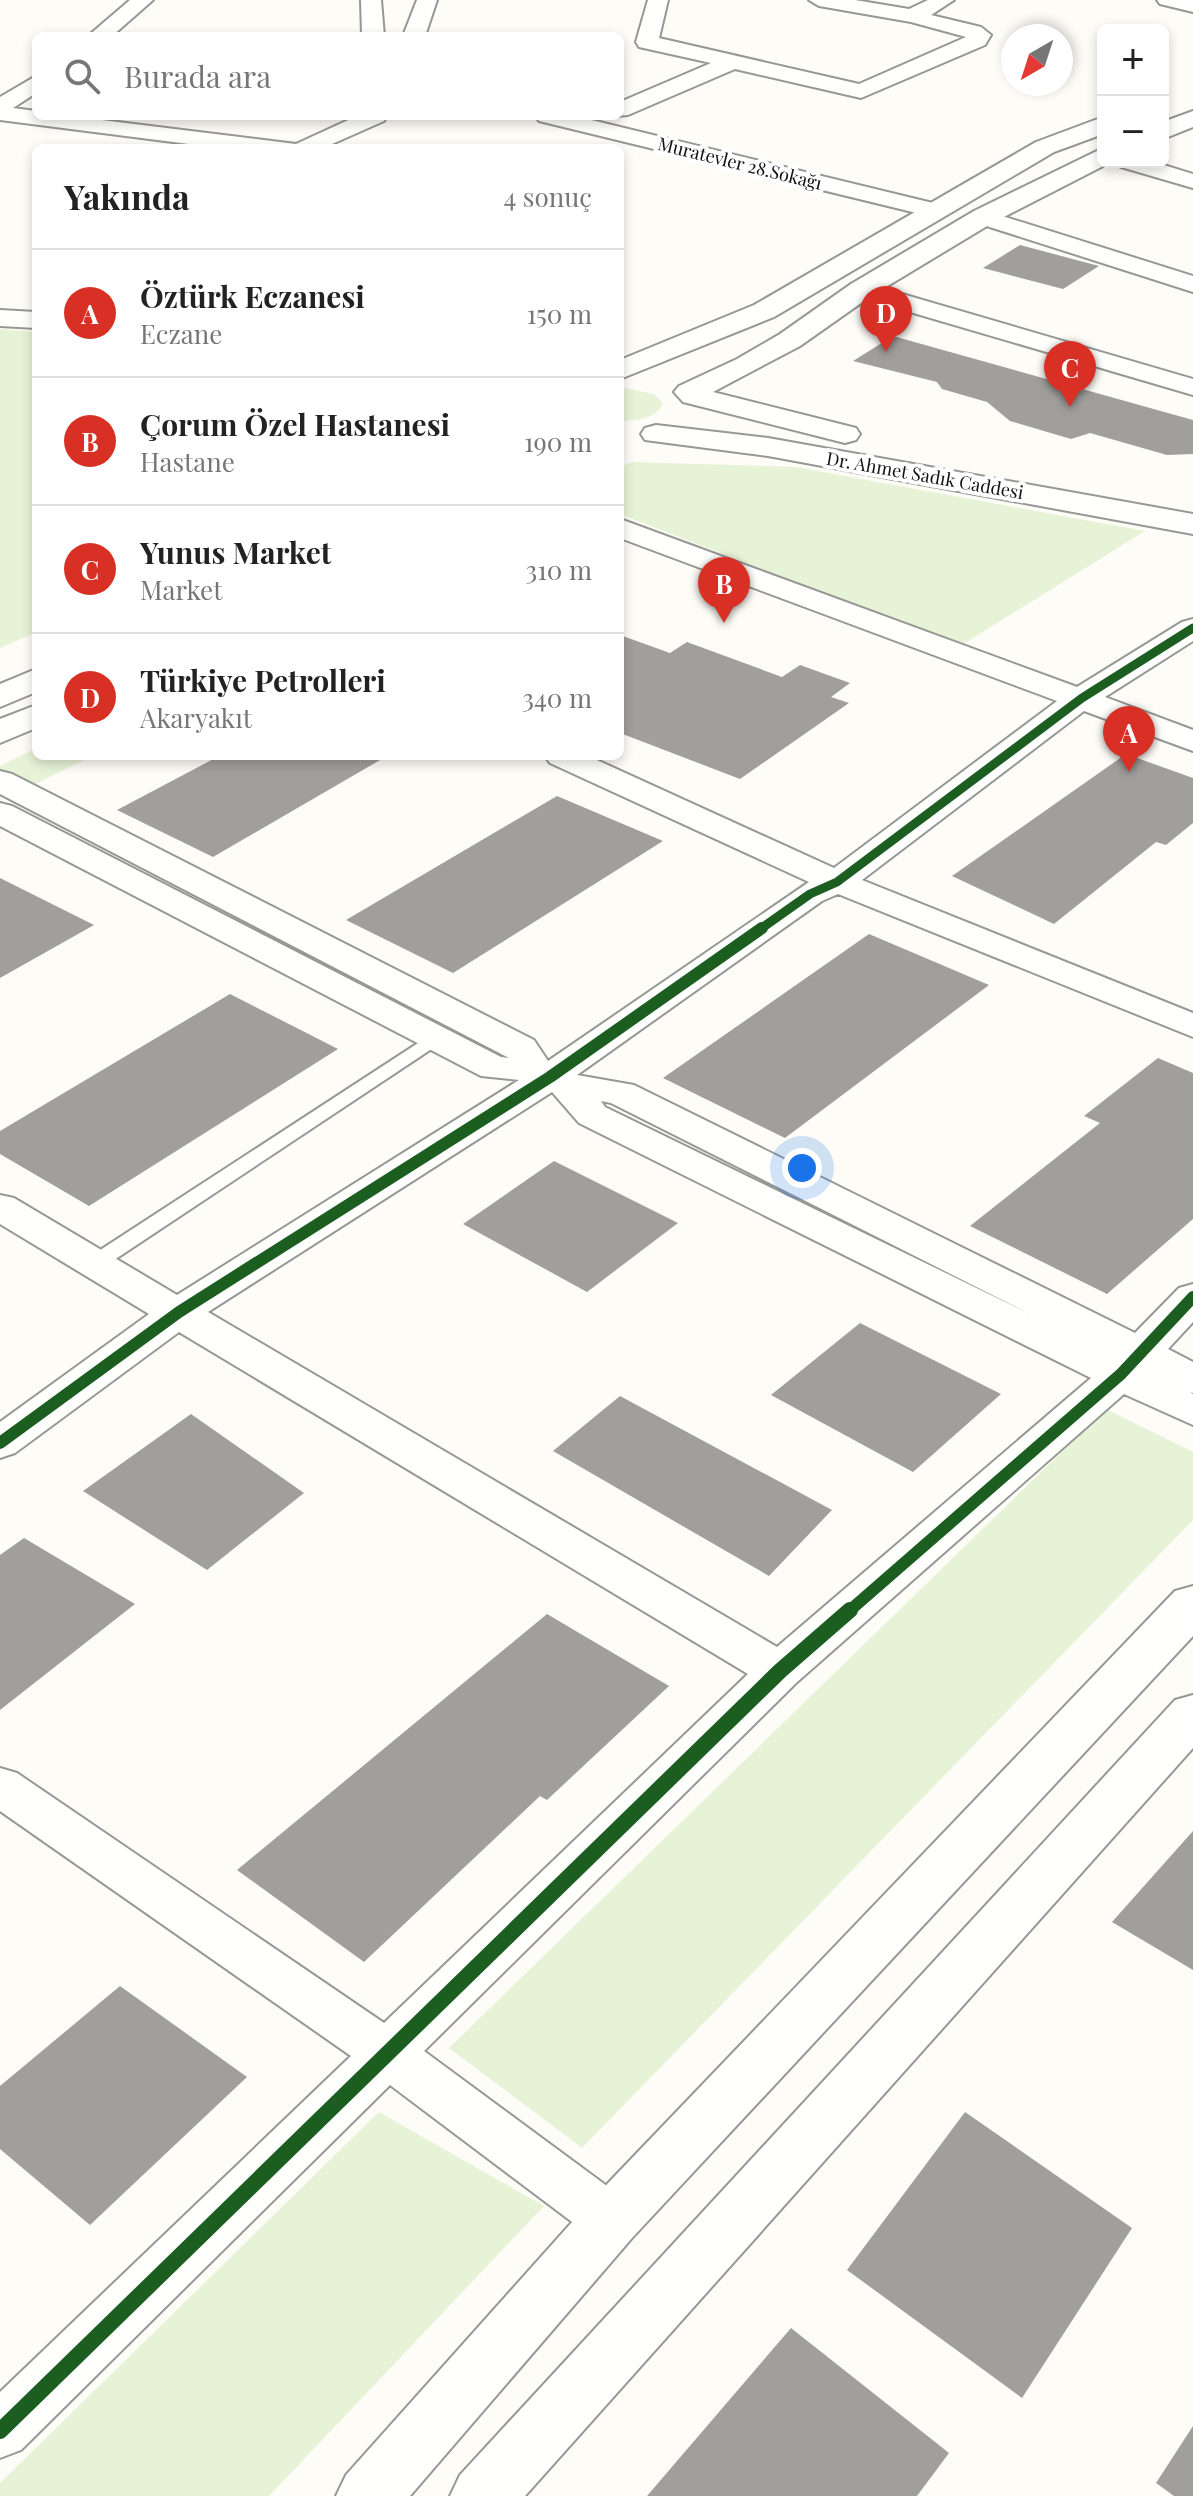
<!DOCTYPE html>
<html lang="tr">
<head>
<meta charset="utf-8">
<style>
	body { margin:0; font-family:"Playfair Display",serif; background:#f6f6f6; color:#222 }
	.controls { position:absolute; right:24px; top:24px; display:grid; overflow:hidden; border-radius:12px; box-shadow:0 4px 12px #0003 }
	.controls button { width:72px; height:72px; display:grid; place-items:center; padding:0; border:0; border-bottom:2px solid #e0e0e0; background:#fff; color:#222; font:40px sans-serif }
	.compass { position:absolute; left:1001px; top:24px; width:72px; height:72px; border-radius:50%; background:#fff; box-shadow:0 4px 12px #0003; rotate:219deg }
	.you { position:absolute; left:802px; top:1168px; width:28px; height:28px; margin:-20px; border:6px solid #fff; border-radius:50%; background:#1a73e8; box-shadow:0 0 0 12px #1a73e833 }
	.badge { display:grid; place-items:center; width:52px; height:52px; border-radius:50%; background:#d93025; color:#fff; font-size:26px; font-weight:700 }
	.pin { position:absolute; translate:-50% -66px; filter:drop-shadow(0 2px 4px #0008) }
	.pin::after { content:''; position:absolute; top:42px; width:28px; height:24px; background:inherit; clip-path:polygon(0 0,100% 0,50% 100%) }
	.list { margin:0; padding:0; list-style:none }
	h2 { display:flex; justify-content:space-between; align-items:center; height:104px; margin:0; padding:0 32px; font-size:34px }
	h2 small { font-size:26px; font-weight:400; color:#767676 }
	.list li { display:grid; grid-template-columns:52px 1fr auto; gap:24px; align-items:center; box-sizing:border-box; height:128px; padding:0 32px; border-top:2px solid #e0e0e0 }
	.list b { display:block; font-size:30px; white-space:nowrap }
	.list p { margin:0; font-size:26px; white-space:nowrap; color:#767676 }
	.list em { font-size:26px; font-style:normal; color:#767676 }
	.icon { flex:none; width:44px; height:44px; fill:none; stroke:currentColor; stroke-width:2; stroke-linecap:round; stroke-linejoin:round }
	.map { position:relative; flex:none; width:1193px; height:2496px; overflow:hidden }
	.search { position:absolute; background:#fff; box-shadow:0 4px 12px #0003; left:32px; top:32px; width:592px; height:88px; display:flex; align-items:center; gap:20px; box-sizing:border-box; padding:0 28px; border-radius:12px; color:#767676; font-size:30px }
	.panel { position:absolute; background:#fff; box-shadow:0 4px 12px #0003; left:32px; top:144px; width:592px; height:616px; border-radius:12px }
	.map>svg:first-child { display:block }
	.green { fill:#e7f3d7 }
	.building { fill:#a19f9c }
	.lines { fill:none; stroke-linecap:round; stroke-linejoin:round }
	.service-casing { stroke:#979795; stroke-width:4 }
	.minor-casing { stroke:#979795; stroke-width:4 }
	.tertiary-casing { stroke:#979795; stroke-width:4 }
	.service { fill:#fffffe; fill-rule:evenodd }
	.minor { fill:#fffffe; fill-rule:evenodd }
	.tertiary { fill:#fffffe; fill-rule:evenodd }
	.cycleway-far2-casing { stroke:#fff; stroke-width:13 }
	.cycleway-far1-casing { stroke:#fff; stroke-width:17 }
	.cycleway-casing { stroke:#fff; stroke-width:21 }
	.cycleway-far2 { stroke:#1b5e20; stroke-width:9 }
	.cycleway-far1 { stroke:#1b5e20; stroke-width:12 }
	.cycleway { stroke:#1b5e20; stroke-width:16 }
	.labels { text-anchor:middle; dominant-baseline:central; stroke-width:8; stroke-linejoin:round; paint-order:stroke }
	.far-street-label { font-size:18px; fill:#111; stroke:#fff }
</style>
</head>
<body>
<div class="map">
<svg width="1193" height="2496" viewBox="0 0 1193 2496">
	<rect width="100%" height="100%" fill="#fdfcf7"/>
	<!-- green -->
	<path class="green" d="M0 329 36 332V632L0 648Z
		M620 387 654 394 663 404C655 420 636 420 620 421Z
		M632 462 796 467 1145 531 960 646 620 514V467Z
		M36 748V756H92L27 788 0 776V766Z
		M1106 1409 1193 1452V1520L582 2148 449 2048Z
		M379 2112 544 2206 269 2496H0V2483Z"/>
	<!-- building -->
	<path class="building" d="M1020 245 1099 266 1063 289 983 268Z
		M893 336 1193 420V454L1167 455 1090 433 1071 439 1010 421 987 402 942 389 937 382 853 361Z
		M620 635 670 653 687 642 782 677 800 665 850 683 831 697 849 703 740 779 620 733Z
		M1126 754 1193 778V823L1166 845 1156 842 1054 924 952 876Z
		M219 756H387L213 857 117 810Z
		M557 796 663 841 453 973 346 920Z
		M0 878 94 925 0 978Z
		M869 934 989 985 785 1138 663 1078Z
		M230 994 338 1049 89 1206 0 1154V1131Z
		M1158 1058 1193 1073V1219L1107 1294 970 1226 1100 1123 1084 1116Z
		M554 1161 678 1223 587 1292 463 1224Z
		M860 1323 1001 1394 913 1472 771 1395Z
		M620 1396 832 1510 769 1576 553 1451Z
		M191 1414 304 1493 207 1570 83 1491Z
		M24 1538 135 1604 0 1710V1555Z
		M547 1614 669 1686 547 1800 540 1796 364 1962 237 1870Z
		M1193 1831V1970L1112 1922Z
		M120 1986 247 2077 90 2225 0 2149V2086Z
		M965 2112 1132 2228 1022 2398 847 2270Z
		M791 2328 949 2453 917 2496H647Z
		M1193 2426V2496H1174L1156 2483Z"/>
	<g class="lines">
		<!-- service casing -->
		<g class="service-casing">
			<path id="service" d="M435 1032 444 1038 442 1042 102 1268H88L85 1263 88 1258Z"/>
		</g>
		<!-- minor casing -->
		<g class="minor-casing">
			<path id="minor" d="M130 0H153L112 36H88Z
				M361 0H381L384 36H362Z
				M417 0H437L425 36H403Z
				M648 0H668L659 38 859 84 966 37 911 22 819 6 809 0H855L909 9 928 0H954L931 15 981 27 991 35 985 45 861 98 735 69 628 115 617 116H620V102L711 63 639 47 636 42Z
				M1157 0H1193V12L1160 4Z
				M36 76V93L13 108 36 111V116H69L296 144 357 116H387L384 121 323 148H220L0 120V97Z
				M536 116H575L941 205 945 210 941 215 933 217 539 121Z
				M1117 162H1154L1193 174V188L1121 167Z
				M983 210 1193 276V292L974 222 971 217 974 212Z
				M861 282 1193 379V395L852 295 848 290 852 285Z
				M0 310 36 312V328L0 326Z
				M620 519 1077 687 1182 622 1193 619V641L1105 697 1193 730V751L1084 711 862 880 1193 1013V1037L838 894 822 901 577 1075 634 1085 1135 1333 1179 1288 1193 1284V1322L1168 1349 1193 1362V1393L1190 1392 1193 1394V1425L1124 1394 796 1683 424 2051 630 2203 638 2220 630 2237 611 2244 592 2237 390 2085 21 2450 0 2458V2392L351 2056 0 1811V1768L17 1773 384 2023 748 1674 179 1332 15 1453 0 1458V1422L149 1314 0 1224V1195L14 1198 177 1295 519 1080 481 1076 0 826V803L12 806 501 1057 509 1058 0 794V771L12 774 534 1040 548 1061 809 882 550 763 545 756H588L834 868 1057 701 620 538ZM552 1092 579 1123 1091 1378 777 1647 208 1312ZM601 1101 611 1103 1032 1315 605 1107Z"/>
		</g>
		<!-- tertiary casing -->
		<g class="tertiary-casing">
			<path id="tertiary" d="M1193 111V127L1163 139V122Z
				M1103 117V134L1054 152 774 317 620 379V360L754 305 1036 142Z
				M1103 148V162H1111L992 223 871 296 800 346 713 392 856 428 860 434 856 440 845 443 683 402 674 392 679 386 737 359 780 334 851 284 974 211Z
				M656 425 768 438 1193 514V534L768 456 645 440 641 434 645 428Z
				M36 669V692L0 707V684Z
				M36 705V728L0 743V719Z
				M1193 1586V1636L632 2238 410 2496H336L346 2475 590 2202 1175 1591Z
				M1193 1695V1748L525 2496H450L460 2475 1175 1700Z"/>
		</g>
		<!-- service -->
		<use href="#service" class="service"/>
		<!-- minor -->
		<use href="#minor" class="minor"/>
		<!-- tertiary -->
		<use href="#tertiary" class="tertiary"/>
		<!-- cycleway-far2 casing -->
		<g class="cycleway-far2-casing">
			<path id="cycleway-far2" d="M759 930 810 894 837 882 1082 698 1193 628"/>
		</g>
		<!-- cycleway-far1 casing -->
		<g class="cycleway-far1-casing">
			<path id="cycleway-far1" d="M0 1443 179 1312 550 1077 762 928
				M848 1612 1121 1374 1193 1297"/>
		</g>
		<!-- cycleway casing -->
		<g class="cycleway-casing">
			<path id="cycleway" d="M0 2431 780 1671 850 1610"/>
		</g>
		<!-- cycleway-far2 -->
		<use href="#cycleway-far2" class="cycleway-far2"/>
		<!-- cycleway-far1 -->
		<use href="#cycleway-far1" class="cycleway-far1"/>
		<!-- cycleway -->
		<use href="#cycleway" class="cycleway"/>
	</g>
	<g class="labels">
		<!-- far-street labels -->
		<g class="far-street-label">
			<text transform="translate(740 163) rotate(14)">Muratevler 28.Sokağı</text>
			<text transform="translate(925 475) rotate(10)">Dr. Ahmet Sadık Caddesi</text>
		</g>
	</g>
</svg>
<div class="controls">
<button>+</button>
<button>−</button>
</div>
<svg class="compass" viewBox="-18 -18 36 36"><path d="M0-13l5 13h-10z" fill="#e53935"/><path d="M0 13l5-13h-10z" fill="#767676"/></svg>
<div class="you"></div>
<div class="pin badge" style="left:1129px;top:772px">A</div>
<div class="pin badge" style="left:724px;top:623px">B</div>
<div class="pin badge" style="left:1070px;top:407px">C</div>
<div class="pin badge" style="left:886px;top:352px">D</div>
<div class="search"><svg class="icon" aria-label="search" viewBox="0 0 24 24"><circle cx="10" cy="10" r="6"/><path d="M15 15l6 6"/></svg>Burada ara</div>
<section class="panel">
<h2>Yakında<small>4 sonuç</small></h2>
<ul class="list">
<li><span class="badge">A</span><div><b>Öztürk Eczanesi</b><p>Eczane</p></div><em>150 m</em></li>
<li><span class="badge">B</span><div><b>Çorum Özel Hastanesi</b><p>Hastane</p></div><em>190 m</em></li>
<li><span class="badge">C</span><div><b>Yunus Market</b><p>Market</p></div><em>310 m</em></li>
<li><span class="badge">D</span><div><b>Türkiye Petrolleri</b><p>Akaryakıt</p></div><em>340 m</em></li>
</ul>
</section>
</div>
</body>
</html>
